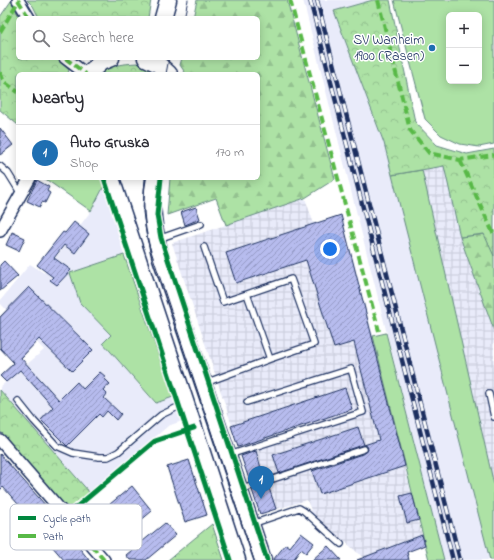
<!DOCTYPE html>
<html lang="en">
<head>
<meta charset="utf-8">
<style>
	body { margin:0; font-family:"Indie Flower",sans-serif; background:#f7f7f7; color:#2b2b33 }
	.controls { position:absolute; right:12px; top:12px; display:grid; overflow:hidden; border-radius:6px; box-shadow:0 2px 10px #0003 }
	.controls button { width:36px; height:36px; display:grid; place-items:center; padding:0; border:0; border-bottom:1px solid #e1e1e2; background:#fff; color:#2b2b33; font:20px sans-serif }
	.you { position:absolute; left:330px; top:249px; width:14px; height:14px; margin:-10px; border:3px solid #fff; border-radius:50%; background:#1a73e8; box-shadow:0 0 0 6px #1a73e833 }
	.badge { display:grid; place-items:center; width:26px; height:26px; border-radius:50%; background:#1f6fb2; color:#fff; font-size:13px; font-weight:700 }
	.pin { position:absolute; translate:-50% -33px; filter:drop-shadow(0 1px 2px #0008) }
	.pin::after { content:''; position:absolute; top:21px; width:14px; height:12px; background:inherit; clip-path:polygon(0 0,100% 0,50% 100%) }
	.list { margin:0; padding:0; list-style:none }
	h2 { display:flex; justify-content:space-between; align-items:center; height:52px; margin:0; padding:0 16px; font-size:17px }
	h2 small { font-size:13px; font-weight:400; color:#7c7c81 }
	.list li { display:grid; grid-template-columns:26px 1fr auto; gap:12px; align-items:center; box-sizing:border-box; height:56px; padding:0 16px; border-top:1px solid #e1e1e2 }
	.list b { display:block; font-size:15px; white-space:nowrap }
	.list p { margin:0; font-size:13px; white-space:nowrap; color:#7c7c81 }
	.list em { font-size:13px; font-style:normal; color:#7c7c81 }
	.icon { flex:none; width:22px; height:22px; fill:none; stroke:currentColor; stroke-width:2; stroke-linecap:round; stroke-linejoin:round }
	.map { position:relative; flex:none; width:494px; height:560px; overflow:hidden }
	.search { position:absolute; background:#fff; box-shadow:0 2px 10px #0003; left:16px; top:16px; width:244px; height:44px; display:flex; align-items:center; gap:10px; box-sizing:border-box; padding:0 14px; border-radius:6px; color:#7c7c81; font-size:15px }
	.panel { position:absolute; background:#fff; box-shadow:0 2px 10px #0003; left:16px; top:72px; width:244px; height:108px; border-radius:6px }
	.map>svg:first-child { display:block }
	.built { fill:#e9ebfa }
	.industrial { fill:url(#industrial-grid) }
	.green { fill:#ade2a5; stroke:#648882; fill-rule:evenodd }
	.forest { fill:url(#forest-firs); stroke:#648882 }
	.park { fill:url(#park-crowns); stroke:#648882 }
	.building { fill:url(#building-hatch); stroke:#1b2f5e }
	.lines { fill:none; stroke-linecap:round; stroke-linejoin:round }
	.lane-casing { stroke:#1b2f5e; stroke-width:8 }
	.street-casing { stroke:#1b2f5e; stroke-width:14 }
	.secondary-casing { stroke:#1b2f5e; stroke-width:19 }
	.lane { stroke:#fff; stroke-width:5.5 }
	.street { stroke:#fff; stroke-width:11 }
	.secondary { stroke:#fff; stroke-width:16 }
	.tram { stroke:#1b2f5e; stroke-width:1 }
	.rail-casing { stroke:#1b2f5e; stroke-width:4.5 }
	.rail { stroke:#fff; stroke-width:3; stroke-dasharray:9; stroke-linecap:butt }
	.quiet { stroke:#58b947; stroke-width:4; stroke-dasharray:8 4; stroke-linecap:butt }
	.cycleway-casing { stroke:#fff; stroke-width:8 }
	.cycleway { stroke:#00873e; stroke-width:5 }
	.poi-dot { fill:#1f6fb2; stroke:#fff; stroke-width:1.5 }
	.labels { text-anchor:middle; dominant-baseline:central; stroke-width:3; stroke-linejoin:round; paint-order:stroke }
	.poi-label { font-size:14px; fill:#1b2f5e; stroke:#fff; text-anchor:end }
	.key { fill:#fff; stroke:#bbc1cf; stroke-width:1 }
	.key-label { font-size:11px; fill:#1b2f5e }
</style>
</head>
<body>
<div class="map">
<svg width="494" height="560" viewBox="0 0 494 560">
	<defs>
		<pattern id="industrial-grid" width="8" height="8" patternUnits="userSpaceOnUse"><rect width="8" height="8" fill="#e9ebfa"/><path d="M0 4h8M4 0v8" fill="none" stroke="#c7cad9"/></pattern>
		<pattern id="forest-firs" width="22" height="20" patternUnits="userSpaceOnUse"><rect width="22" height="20" fill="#ade2a5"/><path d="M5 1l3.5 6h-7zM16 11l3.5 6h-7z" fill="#94c290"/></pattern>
		<pattern id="park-crowns" width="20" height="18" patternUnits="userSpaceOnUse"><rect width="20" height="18" fill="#ade2a5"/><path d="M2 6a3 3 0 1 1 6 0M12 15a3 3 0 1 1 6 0" fill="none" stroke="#94c290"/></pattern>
		<pattern id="building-hatch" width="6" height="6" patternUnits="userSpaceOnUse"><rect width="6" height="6" fill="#b7bcee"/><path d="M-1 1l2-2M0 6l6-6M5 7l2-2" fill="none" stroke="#9499c4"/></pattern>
	</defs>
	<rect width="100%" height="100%" fill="#fff"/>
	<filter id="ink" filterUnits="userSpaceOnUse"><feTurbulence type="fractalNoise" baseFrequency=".025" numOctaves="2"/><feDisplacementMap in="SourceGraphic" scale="8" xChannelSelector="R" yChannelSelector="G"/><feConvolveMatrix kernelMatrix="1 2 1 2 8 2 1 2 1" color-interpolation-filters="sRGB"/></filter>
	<g filter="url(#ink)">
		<!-- built -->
		<path class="built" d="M303 0H373L334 11 384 143 490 560H444Z
			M104 186 124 255 70 273 80 303 111 335 103 343 155 403 173 397 182 421 168 426 90 493 0 390V387L44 350 0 303V301L30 264 44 273 91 211Z"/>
		<!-- industrial -->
		<path class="industrial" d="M444 165 460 237 484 234 494 256V560H490L392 175Z
			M305 198 314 224 341 216 373 336 424 545 366 560 312 513 307 500 261 514 172 243Z"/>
		<!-- green -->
		<path class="green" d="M394 0H494V144L479 147 460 144 441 135 425 119ZM449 15H479V81H449Z
			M422 170 494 485V560H490L392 175Z
			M44 178H101L104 186 91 211Z
			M124 255 173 397 156 403 103 343 111 335 80 303 70 273Z
			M386 333 444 560H429L373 336Z"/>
		<!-- forest -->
		<path class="forest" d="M197 0H287L335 179 305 198 226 225 216 198 167 215 170 178H258V74H186L180 65 182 58H258V18H193Z
			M494 233V330L460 237Z"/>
		<!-- park -->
		<path class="park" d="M27 0H151L148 18H39L33 6Z
			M373 0H390L415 122 437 145 467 154 494 149V256L484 234 460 237 444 166 392 175 384 143 334 11Z
			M11 1 20 18H18V58H56L69 70 68 74H18V125L0 110V17Z
			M137 63 149 67 157 74H100C111 64 123 64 137 63Z
			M0 390 90 493 69 511 0 431Z
			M212 524 224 560H168Z"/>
		<!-- building -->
		<path class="building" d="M0 128 13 145 0 155Z
			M37 180 49 187 47 191 50 193 45 203 42 202 40 207 27 201Z
			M196 207 200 219 185 225 181 212Z
			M341 215 405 466 320 494 312 471 365 453 368 450 367 446 363 445 279 473 273 455 358 427 364 445 379 440 354 342 334 348 306 260 236 283 226 253Z
			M74 222 89 234 75 253 64 245 54 258 71 270 57 285 50 280 53 277 37 265 63 232 65 233Z
			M12 232 25 238 19 251 6 245Z
			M4 261 18 276 0 291V265Z
			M29 287 93 350 72 371 39 339 21 358 59 400 77 382 83 389 100 372 106 377 104 378 110 384 103 390 107 394 104 398 121 414 116 420 107 411 102 417 99 414 67 446 41 420 53 407 20 370 6 382 0 376 14 363 0 348V317Z
			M345 388 352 409 238 447 231 426Z
			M256 451 264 478 263 483 268 485 276 509 260 514 252 490 254 488 255 485 253 483 250 482 241 456Z
			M0 454 55 516 40 529 3 487 0 490Z
			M189 460 207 515 185 522 167 467Z
			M132 486 152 511 114 543 93 518Z
			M412 493 419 520 407 523 400 496Z
			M165 523 176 535 146 560H130L126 555Z
			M65 532 81 550 89 560H64L51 545Z
			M301 533 314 543 306 553 301 549 293 560H273L286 544 290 547Z
			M422 535 425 545 407 552 409 560H357Z
			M328 546 341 560H312Z"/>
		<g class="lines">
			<!-- lane casing -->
			<g class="lane-casing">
				<path id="lane" d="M0 166 8 173 21 194
					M158 239 201 224
					M204 247 223 302 247 294
					M205 383 270 359 247 294 291 279 314 344 270 359
					M489 394 494 417
					M18 401 34 421 57 446 73 453 99 457H108L118 452 161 415 184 404
					M229 455 363 412 351 369 247 402
					M267 481 364 449
					M240 490 251 486
					M252 524 299 508 304 511 341 544"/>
			</g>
			<!-- street casing -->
			<g class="street-casing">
				<path id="street" d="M18 0 29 18
					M65 58 86 74
					M0 231 30 178
					M0 440 104 560"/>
			</g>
			<!-- secondary casing -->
			<g class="secondary-casing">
				<path id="secondary" d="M163 18 168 0
					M146 58 158 64 169 74
					M88 74 101 62 111 58
					M111 178 194 428 237 560
					M155 178C149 205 154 231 161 258L263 560"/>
			</g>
			<!-- lane -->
			<use href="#lane" class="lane"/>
			<!-- street -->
			<use href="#street" class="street"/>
			<!-- secondary -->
			<use href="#secondary" class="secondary"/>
			<!-- tram -->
			<path class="tram" d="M184 18 188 0
				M166 74 169 58
				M145 178 143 212 147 239 254 560"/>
			<!-- rail casing -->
			<g class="rail-casing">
				<path id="rail" d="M310 0 453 560
					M317 0 460 560"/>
			</g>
			<!-- rail -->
			<use href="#rail" class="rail"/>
			<!-- quiet -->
			<path class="quiet" d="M18 0 29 18
				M290 0 379 331
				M378 0 410 130 429 153 460 160 494 155
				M0 32 19 0
				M65 58 86 74
				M0 72 4 82 18 92
				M460 160 494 235
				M60 509 104 560"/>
			<!-- cycleway casing -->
			<g class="cycleway-casing">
				<path id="cycleway" d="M104 178 230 560
					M161 178 157 215 161 238 267 560
					M66 516 155 441 194 428"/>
			</g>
			<!-- cycleway -->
			<use href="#cycleway" class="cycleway"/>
		</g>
	</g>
	<!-- markers -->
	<circle class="poi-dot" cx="432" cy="48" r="4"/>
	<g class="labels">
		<!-- poi labels -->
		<g class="poi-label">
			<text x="424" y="40">SV Wanheim<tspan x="424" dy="16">1900 (Rasen)</tspan></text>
		</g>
	</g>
	<!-- legend -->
	<rect x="10" y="504" width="132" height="46" rx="6" class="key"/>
	<rect x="18" y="516" width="18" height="4" fill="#00873e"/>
	<rect x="18" y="534" width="18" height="4" fill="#58b947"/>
	<g class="key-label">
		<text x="43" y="522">Cycle path</text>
		<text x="43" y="540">Path</text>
	</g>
</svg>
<div class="controls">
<button>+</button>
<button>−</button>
</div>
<div class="you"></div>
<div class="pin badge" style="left:261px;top:499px">1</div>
<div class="search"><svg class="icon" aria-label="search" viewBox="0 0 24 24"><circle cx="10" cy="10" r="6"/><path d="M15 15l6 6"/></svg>Search here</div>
<section class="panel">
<h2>Nearby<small></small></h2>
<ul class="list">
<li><span class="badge">1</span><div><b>Auto Gruska</b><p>Shop</p></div><em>170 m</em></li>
</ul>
</section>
</div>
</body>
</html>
